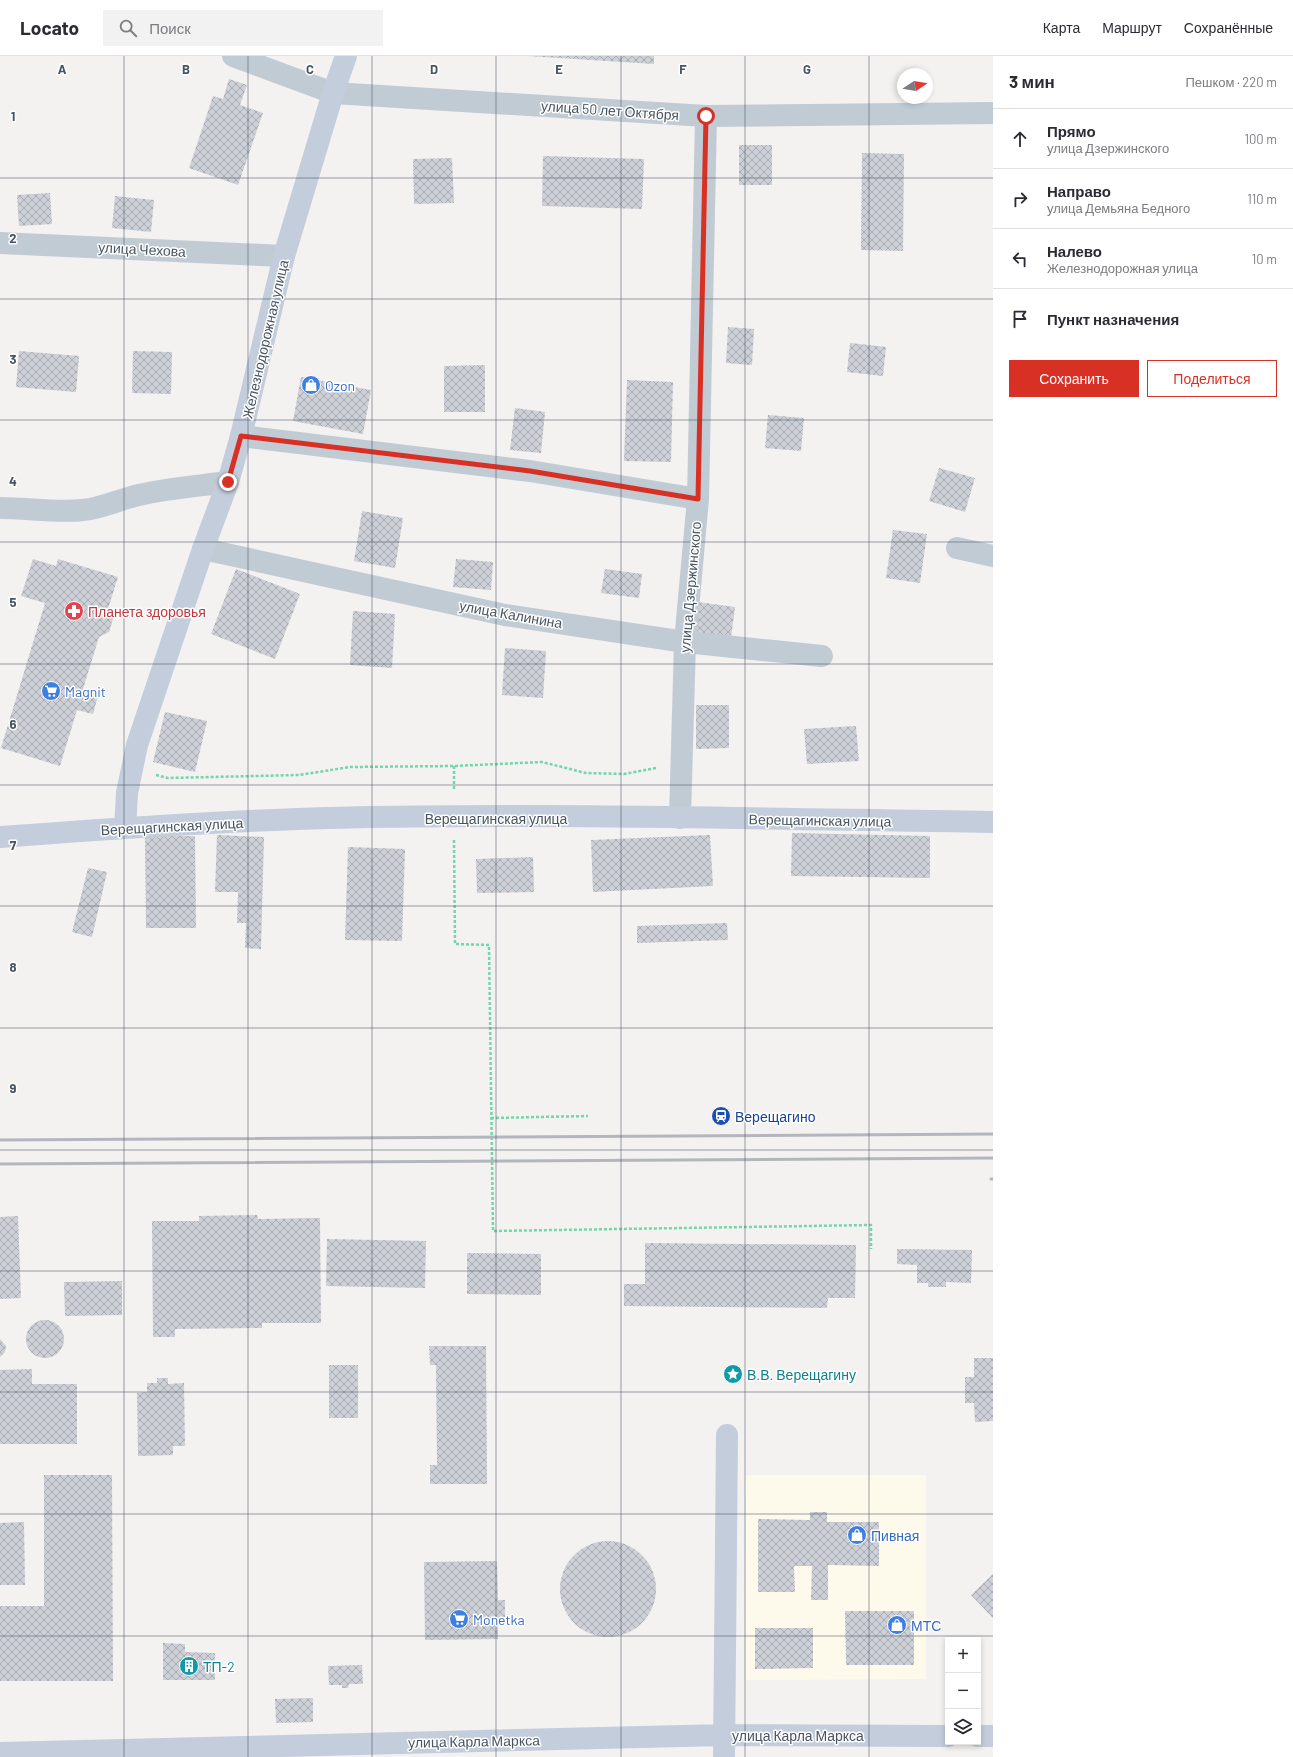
<!DOCTYPE html>
<html lang="ru">
<head>
<meta charset="utf-8">
<style>
	body { margin:0; font-family:Barlow,sans-serif; background:#f2f2f3; color:#2b2b33 }
	.controls { position:absolute; right:12px; bottom:12px; display:grid; overflow:hidden; border-radius:0px; box-shadow:0 2px 6px #0003 }
	.controls button { width:36px; height:36px; display:grid; place-items:center; padding:0; border:0; border-bottom:1px solid #e1e1e2; background:#fff; color:#2b2b33; font:20px sans-serif }
	.compass { position:absolute; left:897px; top:12px; width:36px; height:36px; border-radius:50%; background:#fff; box-shadow:0 2px 6px #0003; rotate:78deg }
	.stop { position:absolute; width:12px; height:12px; margin:-9px; border:3px solid #d93025; border-radius:50%; background:#fff }
	.stop.end { background:#d93025; border-color:#fff; box-shadow:0 1px 4px #0008 }
	.list { margin:0; padding:0; list-style:none }
	h2 { display:flex; justify-content:space-between; align-items:center; height:52px; margin:0; padding:0 16px; font-size:17px }
	h2 small { font-size:13px; font-weight:400; color:#7c7c81 }
	.list li { display:grid; grid-template-columns:26px 1fr auto; gap:12px; align-items:center; box-sizing:border-box; height:60px; padding:0 16px; border-top:1px solid #e1e1e2 }
	.list b { display:block; font-size:15px; white-space:nowrap }
	.list p { margin:0; font-size:13px; white-space:nowrap; color:#7c7c81 }
	.list em { font-size:13px; font-style:normal; color:#7c7c81 }
	.actions { display:flex; gap:8px; padding:12px 16px }
	.actions a { flex:1; padding:9px 0; border:1px solid #d93025; border-radius:0px; text-align:center; font-size:14px; color:#d93025 }
	.actions .main { background:#d93025; color:#fff }
	.icon { flex:none; width:22px; height:22px; fill:none; stroke:currentColor; stroke-width:2; stroke-linecap:round; stroke-linejoin:round }
	.map { position:relative; flex:none; width:993px; height:1701px; overflow:hidden }
	header { display:flex; align-items:center; gap:24px; box-sizing:border-box; height:56px; padding:0 20px; background:#fff; border-bottom:1px solid #e1e1e2 }
	header strong { font-size:19px }
	nav { display:flex; gap:22px; margin-inline-start:auto; font-size:14px }
	.search { width:280px; height:36px; background:#f2f2f3; display:flex; align-items:center; gap:10px; box-sizing:border-box; padding:0 14px; border-radius:0px; color:#7c7c81; font-size:15px }
	main { display:flex }
	aside { flex:1; background:#fff }
	.map>svg:first-child { display:block }
	.commercial { fill:#fefaeb }
	.building { fill:url(#building-cross-hatch) }
	.lines { fill:none; stroke-linecap:round; stroke-linejoin:round }
	.path { stroke:#71d7aa; stroke-width:2.5; stroke-dasharray:3 2; stroke-linecap:butt }
	.street { stroke:#c1cbd4; stroke-width:22 }
	.secondary { stroke:#c3cddc; stroke-width:22 }
	.rail { stroke:#b3b6bc; stroke-width:3 }
	.route { stroke:#d93025; stroke-width:5 }
	.grid { fill:none; stroke:#475461; stroke-width:1; stroke-opacity:0.55 }
	.labels { text-anchor:middle; dominant-baseline:central; stroke-width:3; stroke-linejoin:round; paint-order:stroke }
	.street-label { font-size:14px; fill:#475461; stroke:#fff }
	.shop-label { font-size:14px; fill:#366cbe; stroke:#fff; text-anchor:start }
	.health-label { font-size:14px; fill:#be3a42; stroke:#fff; text-anchor:start }
	.transit-label { font-size:14px; fill:#164399; stroke:#fff; text-anchor:start }
	.culture-label { font-size:14px; fill:#0d838f; stroke:#fff; text-anchor:start }
	.grid-label { font-size:13px; text-anchor:middle; font-weight:bold; fill:#475461; stroke:#fff; stroke-width:3; stroke-linejoin:round; paint-order:stroke }
</style>
</head>
<body>
<header>
<strong>Locato</strong>
<div class="search"><svg class="icon" aria-label="search" viewBox="0 0 24 24"><circle cx="10" cy="10" r="6"/><path d="M15 15l6 6"/></svg>Поиск</div>
<nav><a>Карта</a><a>Маршрут</a><a>Сохранённые</a></nav>
</header>
<main>
<div class="map">
<svg width="993" height="1701" viewBox="0 0 993 1701">
	<defs>
		<pattern id="building-cross-hatch" width="8" height="8" patternUnits="userSpaceOnUse"><rect width="8" height="8" fill="#cdd0d6"/><path d="M0 0l8 8M0 8l8-8" fill="none" stroke="#a8abb1"/></pattern>
	</defs>
	<rect width="100%" height="100%" fill="#f4f1f1"/>
	<!-- commercial -->
	<path class="commercial" d="M745 1419H926V1623L746 1624Z"/>
	<!-- building -->
	<path class="building" d="M528 0H654V8Z
		M229 23 247 29 240 49 263 57 238 129 189 112 213 40 223 43Z
		M739 89H772V129H739Z
		M862 97 904 98 903 195 861 194Z
		M543 100 644 103 642 153 542 150Z
		M452 102 454 147 414 148 413 103Z
		M50 137 52 168 19 170 17 139Z
		M115 140 154 144 151 176 112 172Z
		M728 271 754 273 752 309 726 307Z
		M850 287 886 291 883 320 847 316Z
		M19 295 79 300 76 336 16 331Z
		M133 295 172 296 171 338 132 337Z
		M485 309V356H444V310Z
		M301 321 371 334 363 378 293 365Z
		M627 324 673 326 671 406 624 405Z
		M515 352 545 356 541 397 510 394Z
		M768 359 804 362 801 395 765 392Z
		M939 412 975 422 965 456 929 445Z
		M362 455 403 462 395 512 354 505Z
		M893 474 927 478 920 527 886 522Z
		M33 503 56 510 58 503 118 521 108 553 113 563 109 576 99 581 83 633 99 638 96 647 93 658 77 654 60 710 1 692 45 547 21 540Z
		M456 503 493 506 491 534 453 531Z
		M236 513 300 538 275 603 211 578Z
		M605 513 642 518 639 542 601 537Z
		M698 546 735 551 731 582 695 578Z
		M353 555 395 558 392 612 350 609Z
		M505 592 546 595 543 642 502 639Z
		M696 649H729V692L696 693Z
		M165 656 207 665 195 716 153 706Z
		M856 670 859 705 807 708 804 673Z
		M792 777 930 780V822L791 820Z
		M217 779 264 781 261 893 245 892 246 867H237L238 836H215Z
		M710 779 713 830 593 836 591 784Z
		M145 780H195L196 872H146Z
		M348 791 405 793 402 885 345 884Z
		M533 801 534 836 477 837 476 803Z
		M88 812 107 816 92 881 72 876Z
		M727 867 728 884 637 887V870Z
		M257 1159 258 1163 320 1162 321 1267H262V1272L175 1273V1281H153L152 1165H199V1160Z
		M18 1160 21 1242 0 1243V1161Z
		M327 1183 426 1185 425 1232 326 1230Z
		M645 1187 856 1189 855 1242H828L827 1252 624 1250V1228H645Z
		M897 1193 972 1194 971 1227 946 1226V1231H928V1227H917V1209L897 1208Z
		M467 1197 541 1198V1239L467 1238Z
		M122 1225V1259L65 1260 64 1226Z
		M26 1283a19 19 0 1 1 38 0a19 19 0 1 1-38 0Z
		M0 1283 6 1290 5 1296 0 1301Z
		M429 1290H486L487 1428H430V1409H437L436 1309H430Z
		M974 1302H993V1365L975 1366 974 1347H965V1321H974Z
		M329 1309H358V1362H329Z
		M32 1313V1328H77V1388H0V1314Z
		M157 1322H168V1328L184 1327 185 1390H173V1399L138 1400 137 1337 147 1336V1327H157Z
		M44 1419H112L113 1625H0V1550H44Z
		M810 1456H827V1466H879V1510L828 1509V1544H811L812 1510H794L795 1536H758V1463L810 1464Z
		M24 1466 25 1529H0V1467Z
		M560 1533a48 48 0 1 1 96 0a48 48 0 1 1-96 0Z
		M497 1505 498 1544H505V1570H498V1583L425 1584 424 1506Z
		M993 1518V1562L971 1539Z
		M845 1555H914V1609H846Z
		M755 1572H813V1612L755 1613Z
		M163 1587 185 1588V1596L215 1597V1624H163Z
		M362 1609 363 1628H349L348 1632H342V1629H329L328 1610Z
		M313 1642V1666L276 1667 275 1643Z"/>
	<g class="lines">
		<!-- path -->
		<path class="path" d="M454 710V735
			M156 719 168 722 299 719 350 711 454 710 542 706 586 717 624 718 656 712
			M454 784 455 888 489 889 493 1175 871 1169V1193
			M491 1062 588 1060"/>
		<!-- street -->
		<path class="street" d="M233 0 333 37 706 60 993 57
			M0 187 284 200
			M241 380 530 415 698 443
			M0 452C28 452 56 457 83 454 103 452 120 443 139 439 168 432 198 430 228 426
			M957 492 993 500
			M203 493 505 559 685 586 822 600
			M680 762 685 586 698 443 706 60"/>
		<!-- secondary -->
		<path class="secondary" d="M125 772 127 737 137 689 203 493 228 426 241 380 284 200 333 37 346 0
			M0 781C109 773 219 765 329 762 550 757 772 763 993 766
			M978 1680H993
			M0 1697 724 1679 948 1680
			M724 1701 727 1379"/>
		<!-- rail -->
		<path class="rail" d="M0 1084 993 1078
			M0 1108 993 1102
			M991 1123H993"/>
	</g>
	<g class="lines">
		<!-- route -->
		<path class="route" d="M228 426 241 380 530 415 698 443 706 60"/>
	</g>
	<!-- grid -->
	<path class="grid" d="M124 0V1701M248 0V1701M372 0V1701M496 0V1701M621 0V1701M745 0V1701M869 0V1701M0 122H993M0 243H993M0 364H993M0 486H993M0 608H993M0 729H993M0 850H993M0 972H993M0 1094H993M0 1215H993M0 1336H993M0 1458H993M0 1580H993"/>
	<!-- icons -->
	<defs>
		<g id="shop-disc" transform="scale(1)"><circle r="9.5" fill="#3f7fe0" stroke="#fff"/><path d="M-5-2.5h2.3a2.7 3.5 0 0 1 5.4 0H5L5.5 6h-11ZM-1.5-2.5h3a1.5 2.3 0 0 0-3 0Z" fill="#fff"/></g>
		<g id="pharmacy-disc" transform="scale(1)"><circle r="9.5" fill="#e0444e" stroke="#fff"/><path d="M-2-6h4v4h4v4h-4v4h-4v-4h-4v-4h4Z" fill="#fff"/></g>
		<g id="supermarket-disc" transform="scale(1)"><circle r="9.5" fill="#3f7fe0" stroke="#fff"/><path d="M-6-5.5h2.5l.6 2H6L4.5 2H-2.5L-4.4-4H-6ZM-1.5 3.2a1.3 1.3 0 1 0 .1 0ZM3 3.2a1.3 1.3 0 1 0 .1 0Z" fill="#fff"/></g>
		<g id="station-disc" transform="scale(1)"><circle r="9.5" fill="#1a4fb4" stroke="#fff"/><path d="M-3-6H3Q5-6 5-4V2Q5 4 3 4L4.5 6H3L1.5 4h-3L-3 6H-4.5L-3 4Q-5 4-5 2V-4Q-5-6-3-6ZM-3.5-4v3h7v-3ZM-3.5 1v1.5H-2V1ZM2 1v1.5H3.5V1Z" fill="#fff"/></g>
		<g id="sight-disc" transform="scale(1)"><circle r="9.5" fill="#0f9aa8" stroke="#fff"/><path d="M0-6L1.8-2.2L6-1.7L2.9 1.2L3.7 5.4L0 3.3L-3.7 5.4L-2.9 1.2L-6-1.7L-1.8-2.2Z" fill="#fff"/></g>
		<g id="building-disc" transform="scale(1)"><circle r="9.5" fill="#0f9aa8" stroke="#fff"/><path d="M-4-6H4V6H1V3H-1V6H-4ZM-2.5-4.3h1.7v1.8h-1.7ZM.8-4.3h1.7v1.8H.8ZM-2.5-1h1.7V.8h-1.7ZM.8-1h1.7V.8H.8Z" fill="#fff"/></g>
	</defs>
	<g fill-rule="evenodd">
		<use href="#shop-disc" x="311" y="329"/>
		<use href="#pharmacy-disc" x="74" y="555"/>
		<use href="#supermarket-disc" x="51" y="635"/>
		<use href="#station-disc" x="721" y="1060"/>
		<use href="#sight-disc" x="733" y="1318"/>
		<use href="#shop-disc" x="857" y="1479"/>
		<use href="#supermarket-disc" x="459" y="1563"/>
		<use href="#shop-disc" x="897" y="1569"/>
		<use href="#building-disc" x="189" y="1610"/>
	</g>
	<g class="labels">
		<!-- street labels -->
		<g class="street-label">
			<text transform="translate(610 54) rotate(4)">улица 50 лет Октября</text>
			<text transform="translate(142 193) rotate(3)">улица Чехова</text>
			<text transform="translate(265 283) rotate(-77)">Железнодорожная улица</text>
			<text transform="translate(690 531) rotate(-85)">улица Дзержинского</text>
			<text transform="translate(511 558) rotate(10)">улица Калинина</text>
			<text x="496" y="762">Верещагинская улица</text>
			<text transform="translate(820 764) rotate(1)">Верещагинская улица</text>
			<text transform="translate(172 770) rotate(-3)">Верещагинская улица</text>
			<text x="798" y="1679">улица Карла Маркса</text>
			<text transform="translate(474 1685) rotate(-1)">улица Карла Маркса</text>
		</g>
		<!-- shop labels -->
		<g class="shop-label">
			<text x="325" y="329">Ozon</text>
			<text x="65" y="635">Magnit</text>
			<text x="871" y="1479">Пивная</text>
			<text x="473" y="1563">Monetka</text>
			<text x="911" y="1569">МТС</text>
		</g>
		<!-- health labels -->
		<g class="health-label">
			<text x="88" y="555">Планета здоровья</text>
		</g>
		<!-- transit labels -->
		<g class="transit-label">
			<text x="735" y="1060">Верещагино</text>
		</g>
		<!-- culture labels -->
		<g class="culture-label">
			<text x="747" y="1318">В.В. Верещагину</text>
			<text x="203" y="1610">ТП-2</text>
		</g>
	</g>
	<g class="grid-label">
		<text x="62" y="18">A</text>
		<text x="186" y="18">B</text>
		<text x="310" y="18">C</text>
		<text x="434" y="18">D</text>
		<text x="559" y="18">E</text>
		<text x="683" y="18">F</text>
		<text x="807" y="18">G</text>
		<text x="13" y="65">1</text>
		<text x="13" y="187">2</text>
		<text x="13" y="308">3</text>
		<text x="13" y="430">4</text>
		<text x="13" y="551">5</text>
		<text x="13" y="673">6</text>
		<text x="13" y="794">7</text>
		<text x="13" y="916">8</text>
		<text x="13" y="1037">9</text>
	</g>
</svg>
<div class="controls">
<button>+</button>
<button>−</button>
<button><svg class="icon" aria-label="layers" viewBox="0 0 24 24"><path d="M12 4l9 5-9 5-9-5zM3 14l9 5 9-5"/></svg></button>
</div>
<svg class="compass" viewBox="-18 -18 36 36"><path d="M0-13l5 13h-10z" fill="#e53935"/><path d="M0 13l5-13h-10z" fill="#7c7c81"/></svg>
<div class="stop" style="left:706px;top:60px"></div>
<div class="stop end" style="left:228px;top:426px"></div>
</div>
<aside>
<h2>3 мин<small>Пешком · 220 m</small></h2>
<ul class="list">
<li><svg class="icon" aria-label="ahead" viewBox="0 0 24 24"><path d="M12 20V5M6 11l6-6 6 6"/></svg><div><b>Прямо</b><p>улица Дзержинского</p></div><em>100 m</em></li>
<li><svg class="icon" aria-label="right" viewBox="0 0 24 24"><path d="M7 20v-9h11M14 6l5 5-5 5"/></svg><div><b>Направо</b><p>улица Демьяна Бедного</p></div><em>110 m</em></li>
<li><svg class="icon" aria-label="left" viewBox="0 0 24 24"><path d="M17 20v-9H6M10 6l-5 5 5 5"/></svg><div><b>Налево</b><p>Железнодорожная улица</p></div><em>10 m</em></li>
<li><svg class="icon" aria-label="arrive" viewBox="0 0 24 24"><path d="M6 21V4h12l-3 4 3 4H6"/></svg><div><b>Пункт назначения</b></div></li>
</ul>
<div class="actions"><a class="main">Сохранить</a><a>Поделиться</a></div>
</aside>
</main>
</body>
</html>
